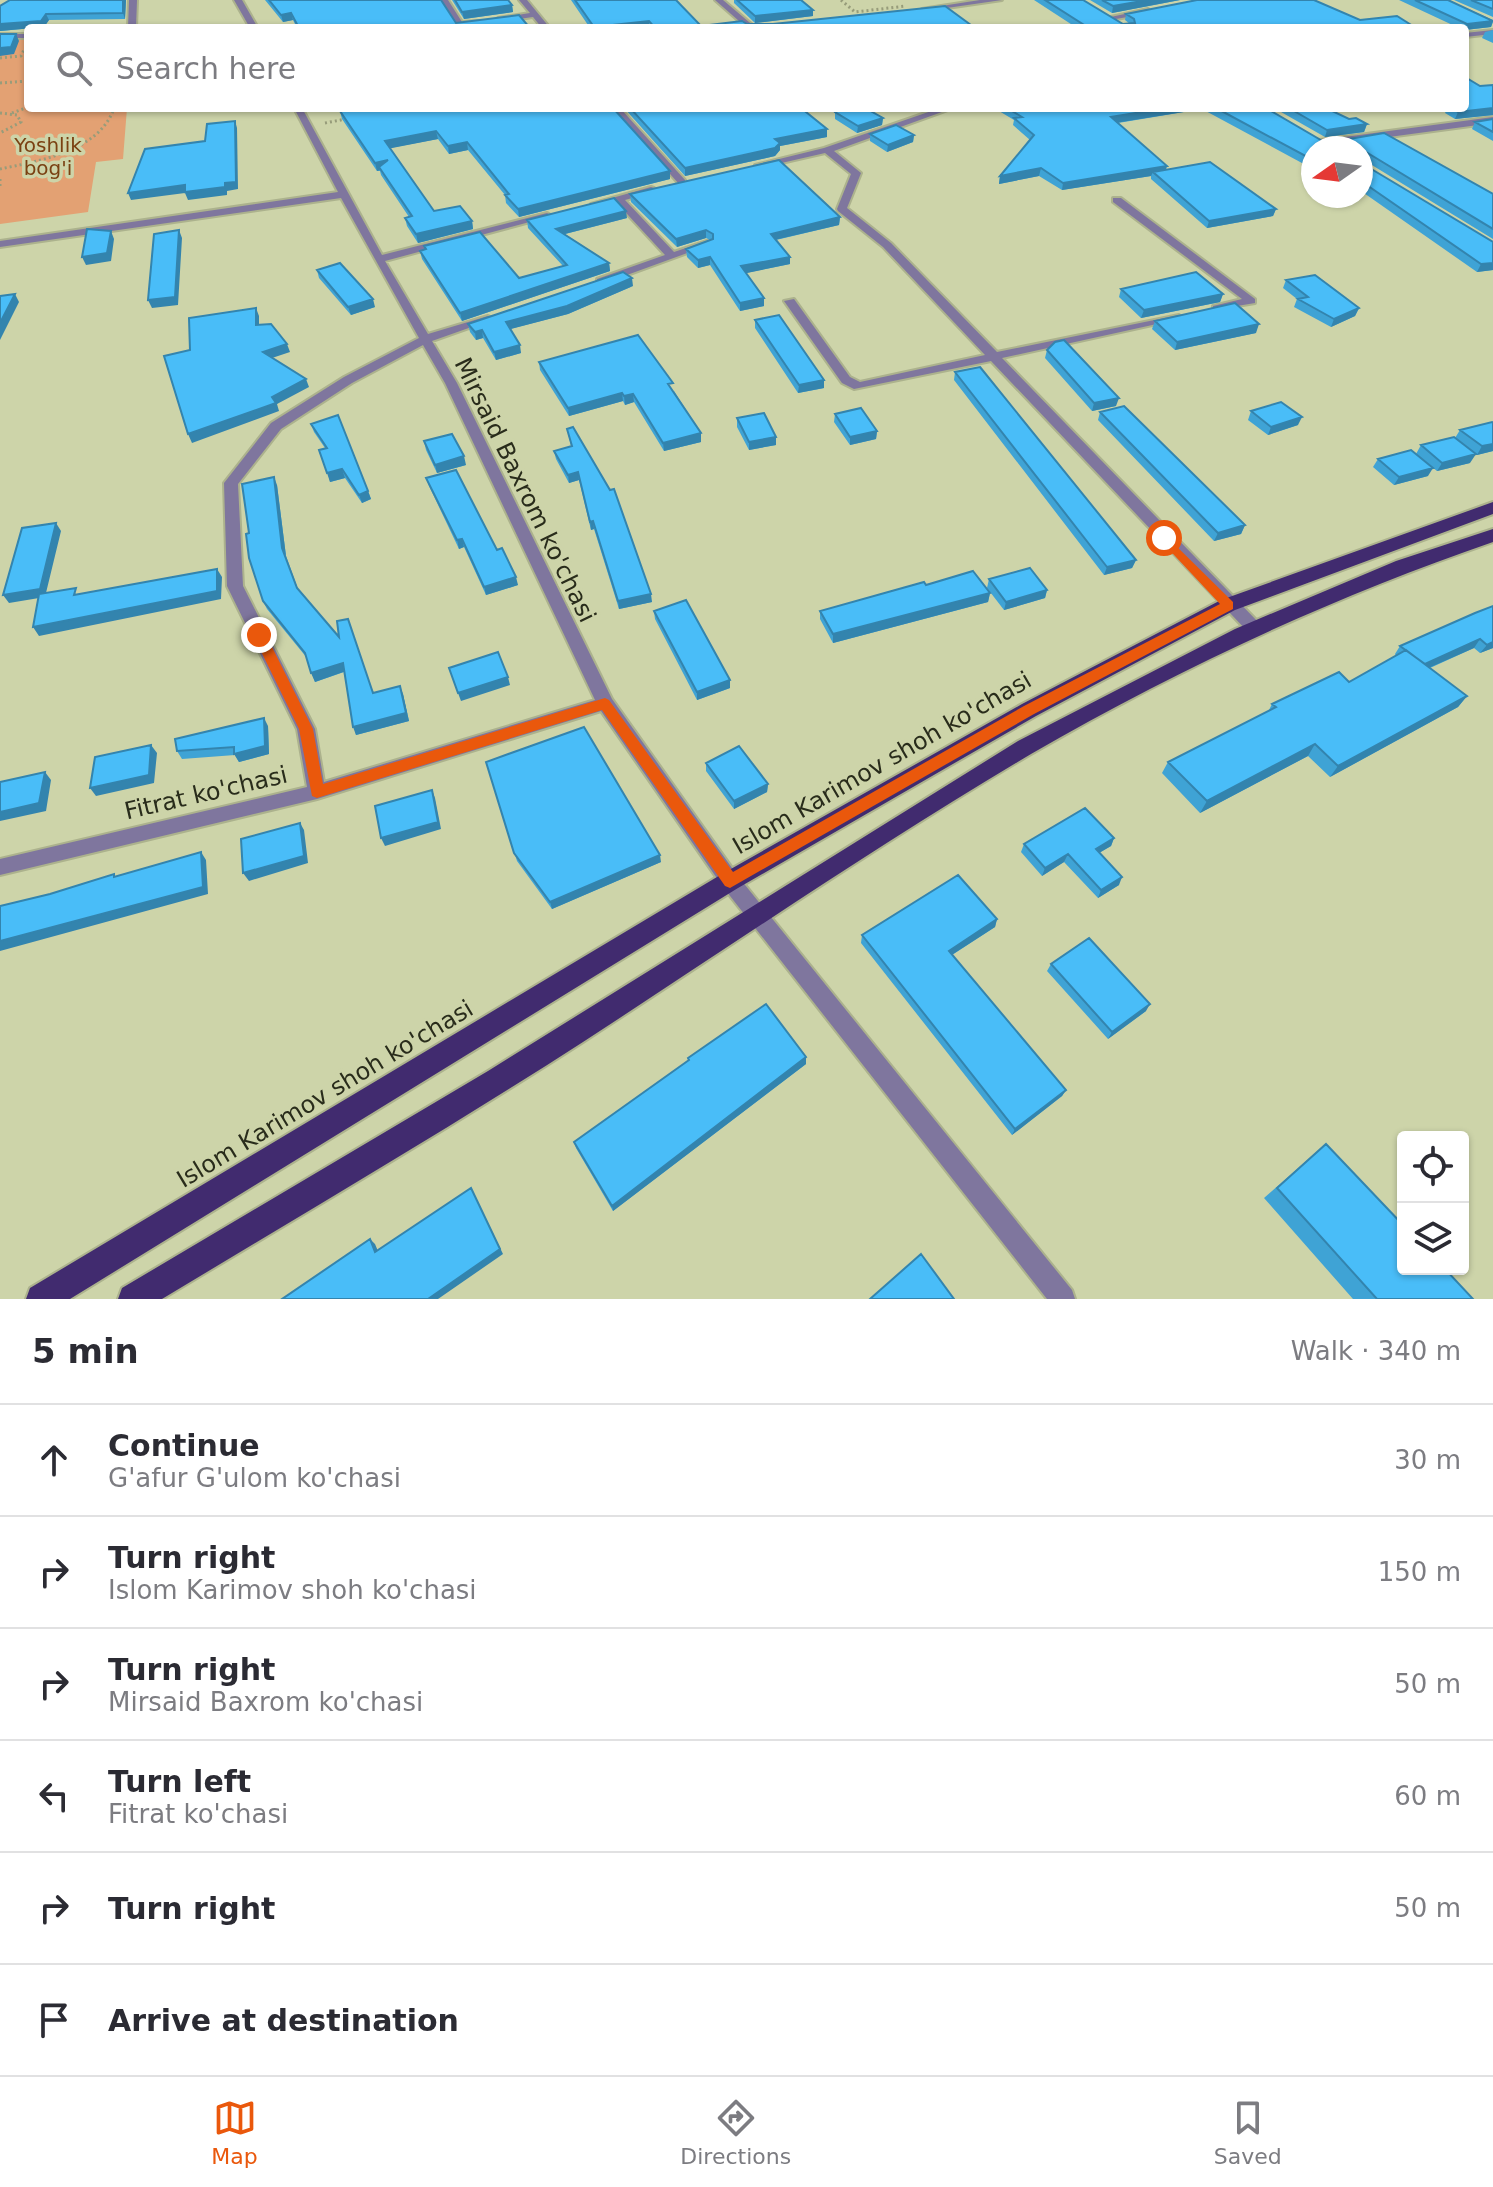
<!DOCTYPE html>
<html lang="en">
<head>
<meta charset="utf-8">
<style>
	body { margin:0; font-family:"DejaVu Sans",sans-serif; background:#f2f2f3; color:#2b2b33 }
	.controls { position:absolute; right:24px; bottom:24px; display:grid; overflow:hidden; border-radius:8px; box-shadow:0 2px 6px #0004 }
	.controls button { width:72px; height:72px; display:grid; place-items:center; padding:0; border:0; border-bottom:2px solid #e1e1e2; background:#fff; color:#2b2b33; font:40px sans-serif }
	.compass { position:absolute; left:1301px; top:136px; width:72px; height:72px; border-radius:50%; background:#fff; box-shadow:0 2px 6px #0004; rotate:256deg }
	.stop { position:absolute; width:24px; height:24px; margin:-18px; border:6px solid #ea580c; border-radius:50%; background:#fff }
	.stop.end { background:#ea580c; border-color:#fff; box-shadow:0 2px 8px #0008 }
	.list { margin:0; padding:0; list-style:none }
	h2 { display:flex; justify-content:space-between; align-items:center; height:104px; margin:0; padding:0 32px; font-size:34px }
	h2 small { font-size:26px; font-weight:400; color:#7c7c81 }
	.list li { display:grid; grid-template-columns:52px 1fr auto; gap:24px; align-items:center; box-sizing:border-box; height:112px; padding:0 32px; border-top:2px solid #e1e1e2 }
	.list b { display:block; font-size:30px; white-space:nowrap }
	.list p { margin:0; font-size:26px; white-space:nowrap; color:#7c7c81 }
	.list em { font-size:26px; font-style:normal; color:#7c7c81 }
	.icon { flex:none; width:44px; height:44px; fill:none; stroke:currentColor; stroke-width:2; stroke-linecap:round; stroke-linejoin:round }
	.map { position:relative; flex:none; width:1493px; height:1299px; overflow:hidden }
	.search { position:absolute; background:#fff; box-shadow:0 2px 6px #0004; left:24px; right:24px; top:24px; height:88px; display:flex; align-items:center; gap:20px; box-sizing:border-box; padding:0 28px; border-radius:8px; color:#7c7c81; font-size:30px }
	.sheet { height:776px; background:#fff }
	nav { display:flex; justify-content:space-around; align-items:center; box-sizing:border-box; height:112px; border-top:2px solid #e1e1e2; background:#fff; font-size:22px; color:#7c7c81 }
	nav a { display:grid; justify-items:center; gap:4px }
	nav .on { color:#ea580c }
	.map>svg:first-child { display:block }
	.green { fill:#e3a173 }
	.lines { fill:none; stroke-linecap:round; stroke-linejoin:round }
	.minor-casing { stroke:#acb28d; stroke-width:4 }
	.primary-casing { stroke:#acb28d; stroke-width:4 }
	.path { stroke:#979c7a; stroke-width:3; stroke-dasharray:2 3; stroke-linecap:butt }
	.minor { fill:#7f769e; fill-rule:evenodd }
	.primary { fill:#412b6f; fill-rule:evenodd }
	.wall { fill:#3fa3d5 }
	.shaded-wall { fill:#3384ae }
	.building { fill:#49bdf8; stroke:#3384ae; stroke-width:2 }
	.route { fill:#ea580c }
	.labels { text-anchor:middle; dominant-baseline:central; stroke-width:7; stroke-linejoin:round; paint-order:stroke }
	.far-park-label { font-size:20px; fill:#7a4112; stroke:#cdd4a9 }
	.street-label { font-size:24px; fill:#292c1b; stroke:#cdd4a9 }
</style>
</head>
<body>
<div class="map">
<svg width="1493" height="1299" viewBox="0 0 1493 1299">
	<rect width="100%" height="100%" fill="#cdd4a9"/>
	<!-- green -->
	<path class="green" d="M0 39H28V108H127L123 159 96 162 88 212 0 224Z"/>
	<g class="lines">
		<!-- minor casing -->
		<g class="minor-casing">
			<path id="minor" d="M129 0H137L136 28H128Z
				M234 0H242L258 28H250Z
				M440 0H448L462 22 478 21 482 23 457 27Z
				M519 0H527L550 28H542L533 17 498 22V18L530 13Z
				M715 0H723L756 28H747Z
				M980 0H1002L926 11 922 9Z
				M1148 9 1151 13 1110 20 1106 18Z
				M1493 30V34L1465 37V33Z
				M0 34H28V38H0Z
				M294 108H302L382 255 547 213 552 216 385 261 428 334 488 316 494 319 432 341 457 383 612 699 737 875 1072 1290 1075 1299H1047L723 887 601 711 317 799 0 875V859L307 787 297 729 227 586 224 483 271 423 344 377 419 338 341 198 0 247V241L338 192ZM423 345 445 383 595 700 324 782 315 729 243 586 238 484 281 429 352 383Z
				M611 108H620L685 180V184H679Z
				M940 108H953L834 151 861 173 847 208 891 243 997 352 1179 315V319L1175 320 1002 358 1260 624 1262 628 1260 632H1248L991 361 854 389 842 383 784 301 794 299 850 377 860 382 985 355 883 247 838 211 837 209 851 174 825 153 760 168 755 165 824 148Z
				M1493 117V123L1322 146 1317 143 1322 140Z
				M651 187 654 188V192L625 200 674 252 707 241 712 244 605 283H597V279L665 255 616 202 596 207 591 204Z
				M1113 198H1121L1255 299V303L1213 310V306L1242 299 1113 202Z"/>
		</g>
		<!-- primary casing -->
		<g class="primary-casing">
			<path id="primary" d="M1493 502V514L1235 610 1036 716 738 888 70 1299H26L30 1288 722 874 1022 704 1221 600Z
				M1493 529V542C1333 597 1178 669 1031 754 879 844 732 945 583 1042 445 1131 303 1214 162 1299H118L122 1288 488 1071 1018 741 1235 629 1396 561Z"/>
		</g>
		<!-- path -->
		<path class="path" d="M841 0 855 12 906 6
			M0 58 21 56 24 50
			M0 83 28 81
			M0 113 17 115 21 122 0 133
			M12 113 28 107
			M325 123 346 119
			M0 169C39 161 100 151 114 108
			M0 179V186"/>
		<!-- minor -->
		<use href="#minor" class="minor"/>
		<!-- primary -->
		<use href="#primary" class="primary"/>
	</g>
	<!-- wall -->
	<path class="wall" d="M10 0H126L125 19 49 20 44 27 0 31Z
		M265 0H441L456 23 530 28H297L293 20 283 22Z
		M452 0H508L512 5 513 12 464 19Z
		M571 0H676L701 26 747 24 975 28H590Z
		M734 0H801L813 10V16L755 23 734 3Z
		M1034 0H1083L1123 24H1130L1125 20 1126 14 1360 20 1416 28H1077Z
		M1090 0H1180L1112 13Z
		M1399 0H1448L1493 20V22L1491 27 1465 30V28H1459Z
		M1454 0H1493V17Z
		M1493 30V43L1482 38 1485 32Z
		M1493 85V115L1455 119 1445 113 1446 111 1442 108H1465L1480 86Z
		M343 108H613L670 179 519 217 506 203 505 195 468 150 449 154 438 139 390 148 434 211 472 221 473 229 418 243 407 226 405 218 409 217 381 175 380 171H377L342 119 340 111Z
		M624 108H801L827 137 780 146V150L775 156 685 176Z
		M994 108H1266L1326 143 1384 133 1493 194V239L1362 159 1363 164 1493 270 1477 272 1361 191V148H1313V169L1202 109 1118 123 1166 169 1276 209 1273 216 1207 228 1151 179V176L1062 190 1039 176 999 184 1000 176 1030 140 1013 125 1014 120Z
		M1274 108H1326L1349 119 1367 124 1364 132 1325 137Z
		M835 112 883 118 882 125 857 133 835 119Z
		M1493 119V141L1472 129 1475 122Z
		M870 134 914 135 913 142 887 152 870 141Z
		M630 194 840 217 839 225 776 240 790 257V264L746 273 764 306 740 311 710 265 698 268 687 257 686 249 710 240 706 238 677 247 631 202Z
		M627 218 565 234 609 263 610 271 462 321 422 259 420 251 425 250 424 246 519 278 563 266 528 228 527 220Z
		M317 270 375 307 351 315 319 278Z
		M1286 280 1359 308 1355 316 1331 327 1294 307 1297 299 1283 288Z
		M633 286 568 314 510 329 521 353 496 360 483 338 476 340 470 332 468 324Z
		M1121 289 1223 294 1220 302 1141 318 1119 297Z
		M755 320 824 388 798 393 755 328Z
		M1155 321 1256 333 1175 350 1152 329Z
		M1047 350 1116 406 1092 411 1045 358Z
		M539 362 674 391 701 433V442L664 451 634 402 625 405 623 401 569 416 540 370Z
		M955 372 1136 560 1132 568 1104 575 954 380Z
		M1251 411 1298 425 1268 435 1248 420Z
		M1100 412 1245 525 1241 534 1214 541 1098 420Z
		M835 414 877 431 876 439 850 445 834 422Z
		M737 418 776 437V445L749 450 737 427Z
		M311 424 368 491 371 499 362 503 345 478 330 482 325 448 314 432Z
		M567 429 652 602 619 609 594 529 591 530 579 480 569 483 556 459 554 451 571 446Z
		M1460 430 1493 451 1477 455 1455 438Z
		M424 441 466 465 437 473 426 450Z
		M1421 445 1470 463 1437 471 1416 454Z
		M1378 459 1428 476 1394 485 1373 467Z
		M426 478 497 550 518 585 486 595 464 547 459 549 429 486Z
		M277 485 286 556 298 589 374 693 403 694 409 721 356 735 344 672 315 682 307 658 267 609 263 601 249 533Z
		M989 579 1047 590 1045 598 1004 610 987 588Z
		M926 585 990 593 988 602 833 643 820 619V611Z
		M654 611 730 688 697 700 655 619Z
		M1475 613 1493 648 1480 653 1474 648 1430 668 1467 696 1458 707 1330 777 1308 756 1200 813 1162 773 1168 762 1268 712 1272 704 1349 682 1396 656 1395 654 1400 646Z
		M268 726 269 754 239 762 235 755 182 759 177 751Z
		M486 762 661 862 552 909 517 861Z
		M706 763 768 784 767 792 734 809 706 771Z
		M1114 838 1111 846 1099 853 1119 885 1098 898 1064 862 1042 876 1021 852 1024 844Z
		M997 919 995 927 952 955 1066 1090 1062 1096 1012 1135 861 943 862 935Z
		M1051 964 1146 1011 1108 1039 1047 971Z
		M806 1057V1064L613 1211 576 1148 574 1142 688 1061V1058Z
		M1312 1156 1473 1299H1353L1264 1198Z"/>
	<!-- shaded-wall -->
	<path class="shaded-wall" d="M123 0H126L125 19 123 13Z
		M1148 0H1180L1112 13 1113 6Z
		M512 5 513 12 464 19 462 12Z
		M813 10V16L755 23V16Z
		M291 13 293 20 283 22 281 15Z
		M46 14 49 20 44 27 0 31V24Z
		M649 21V28H594Z
		M1493 21 1491 27 1465 30 1467 24Z
		M16 34 19 41 14 54 0 56V48Z
		M1167 108H1203L1202 109 1109 124 1111 117Z
		M1493 108V115L1455 119 1458 112Z
		M883 118 882 125 857 133 858 126Z
		M235 121 237 128 238 189 227 191V195L188 200 185 193 131 200 128 193 185 185Z
		M1367 124 1364 132 1325 137 1327 130Z
		M827 129V137L780 146V150L775 156 685 176V168L775 139Z
		M436 131 438 139 387 149 385 141Z
		M914 135 913 142 887 152 888 145Z
		M467 142 468 150 449 154 448 146Z
		M388 160 379 167 380 170 377 171 375 163Z
		M1167 166 1165 174 1153 172 1151 176 1062 190 1063 183Z
		M1041 168 1039 176 999 184 1000 176Z
		M670 171V179L519 217 518 209Z
		M1276 209 1273 216 1207 228 1209 221Z
		M626 211 627 218 557 236 556 229Z
		M840 217 839 225 770 241 771 234Z
		M472 221 473 229 418 243 416 234Z
		M179 230 182 238 178 305 152 308 148 300Z
		M706 230V238L677 247 676 239Z
		M111 231 114 239 111 261 86 265 82 257Z
		M710 257V265L698 268V260Z
		M790 257V264L742 274 741 266Z
		M609 263 610 271 462 321 460 313Z
		M1493 263V270L1477 272 1481 264Z
		M632 278 633 286 568 314 507 330 506 322Z
		M15 294 19 302 0 340V323Z
		M1223 294 1220 302 1141 318 1144 310Z
		M764 298V306L740 311V303Z
		M373 299 375 307 351 315 348 307Z
		M256 308 259 316V334L256 325Z
		M1359 308 1355 316 1331 327 1334 319Z
		M1259 324 1256 333 1175 350 1177 342Z
		M482 330 483 338 476 340 475 332Z
		M287 344 290 352 266 360 263 352Z
		M520 345 521 353 496 360 494 352Z
		M306 379 309 387 277 404 279 411 192 443 188 434 272 397Z
		M824 380V388L798 393 799 385Z
		M622 393 623 401 569 416 568 408Z
		M633 394 634 402 625 405 624 396Z
		M1119 398 1116 406 1092 411 1094 403Z
		M1302 417 1298 425 1268 435 1271 427Z
		M877 431 876 439 850 445V437Z
		M701 433V442L664 451 663 443Z
		M776 437V445L749 450V442Z
		M1493 444V451L1477 455 1482 446Z
		M1476 454 1470 463 1437 471 1442 463Z
		M464 456 466 465 437 473 435 465Z
		M1433 468 1428 476 1394 485 1399 477Z
		M342 469 345 478 330 482 327 473Z
		M578 472 579 480 569 483 568 475Z
		M274 477 277 485 286 556 282 548Z
		M368 491 371 499 362 503 359 495Z
		M593 521 594 529 591 530 590 522Z
		M56 523 61 531 45 597 9 603 3 595Z
		M1245 525 1241 534 1214 541 1218 533Z
		M462 539 464 547 459 549 457 540Z
		M1136 560 1132 568 1104 575 1107 567Z
		M217 569 222 577 221 599 39 636 33 627Z
		M516 577 518 585 486 595 484 587Z
		M1047 590 1045 598 1004 610 1006 602Z
		M990 593 988 602 833 643V634Z
		M651 594 652 602 619 609 618 601Z
		M1480 639 1474 648 1417 673 1423 665Z
		M1493 642V648L1480 653 1487 645Z
		M343 663 346 671 315 682 311 673Z
		M508 677 510 685 461 701 458 693Z
		M730 680V688L697 700V692Z
		M400 686 403 694 409 721 356 735 353 727Z
		M1467 696 1458 707 1330 777 1338 766Z
		M264 718 268 726 269 754 239 762 234 754Z
		M1315 744 1308 756 1200 813 1207 801Z
		M151 745 157 753 154 783 96 796 90 788Z
		M45 772 51 780 46 811 0 821V812Z
		M768 784 767 792 734 809V801Z
		M432 790 435 798 441 829 385 846 381 838Z
		M300 823 304 830 308 863 249 881 243 873Z
		M1114 838 1111 846 1092 857 1096 849Z
		M201 852 206 860 208 894 0 951V941Z
		M1068 854 1064 862 1042 876 1045 868Z
		M660 855 661 862 552 909 550 902Z
		M1122 877 1119 885 1098 898 1101 890Z
		M997 919 995 927 947 958 949 951Z
		M1150 1004 1146 1011 1108 1039 1112 1032Z
		M806 1057V1064L613 1211 612 1206Z
		M1066 1090 1062 1096 1012 1135 1015 1129Z
		M471 1188 503 1254 438 1299H428Z
		M370 1239 375 1244 380 1256 375 1252Z"/>
	<!-- building -->
	<path class="building" d="M10 0H123V13L46 14 41 21 0 24V6Z
		M269 0H441L456 23 519 15 530 28H299L291 13 281 15Z
		M455 0H508L512 5 462 12Z
		M575 0H676L701 26 742 21 747 24H773L945 6 975 28H655L649 21 594 27Z
		M737 0H801L813 10 755 16Z
		M1045 0H1083L1123 24 1135 23 1134 19 1126 14 1197 0H1314L1360 20 1397 16 1416 28H1089Z
		M1102 0H1148L1113 6Z
		M1415 0H1448L1493 21 1467 24Z
		M1471 0H1493V9Z
		M0 34H16L11 47 0 48Z
		M1465 77 1480 86 1493 85V108L1458 112 1451 108H1465Z
		M345 108H613L670 171 518 209 505 195 509 194 467 142 448 146 436 131 385 141 434 211 460 206 472 221 416 234 405 218 412 216 379 167 388 160 375 163 340 111Z
		M630 108H801L827 129 775 139 780 143 775 148 685 168Z
		M837 108H865L883 118 858 126 835 112Z
		M1007 108H1167L1111 117 1167 166 1063 183 1041 168 1000 176 1034 135 1014 118 1022 117Z
		M1216 108H1266L1326 143 1384 133 1493 194V229L1366 152 1362 153 1363 164 1493 242V263L1481 264 1361 181V148H1313V160Z
		M1289 108H1326L1349 119 1356 118 1367 124 1327 130Z
		M1493 119V132L1475 122Z
		M235 121 236 182 225 183V187L185 192V185L128 193 145 149 205 141 207 124Z
		M896 125 914 135 888 145 870 134Z
		M779 160 840 217 771 234 790 257 741 266 764 298 740 303 710 257 698 260 686 249 713 239V234L706 230 676 239 630 194Z
		M1210 162 1276 209 1209 221 1153 172Z
		M614 198 626 211 556 229 609 263 460 313 420 251 426 249 424 246 480 232 519 278 567 265 527 220Z
		M87 229 111 231 107 253 82 257Z
		M179 230 175 297 148 300 154 234Z
		M340 263 373 299 348 307 317 270Z
		M623 272 632 278 567 306 506 322 520 345 494 352 482 330 475 332 468 324Z
		M1196 272 1223 294 1144 310 1121 289Z
		M1315 275 1359 308 1334 319 1298 299 1308 297 1286 280Z
		M15 294 0 323V296Z
		M1235 303 1259 324 1177 342 1155 321Z
		M256 308V325L271 324 287 344 263 352 306 379 272 397 276 403 188 434 164 356 190 350 189 318Z
		M779 315 824 380 799 385 755 320Z
		M638 335 673 383 668 384 701 433 663 443 633 394 624 396 622 393 568 408 539 362Z
		M1064 340 1119 398 1094 403 1047 350 1055 342Z
		M980 367 1136 560 1107 567 955 372Z
		M1281 402 1302 417 1271 427 1251 411Z
		M1124 406 1245 525 1218 533 1100 412Z
		M861 408 877 431 850 437 835 414Z
		M764 413 776 437 749 442 737 418Z
		M338 415 368 491 359 495 342 469 327 473 319 450 327 448 311 424Z
		M1492 422 1493 423V444L1482 446 1460 430Z
		M573 427 610 490 614 489 651 594 618 601 593 521 590 522 578 472 568 475 554 451 572 446 567 429Z
		M452 434 464 456 435 465 424 441Z
		M1454 437 1476 454 1442 463 1421 445Z
		M1411 450 1433 468 1399 477 1378 459Z
		M456 470 497 550 502 548 516 577 484 587 462 539 457 540 426 478Z
		M274 477 282 548 297 588 339 637 337 621 348 619 373 693 400 686 406 713 353 727 343 663 311 673 305 653 263 601 249 558 246 534 249 533 242 484Z
		M56 523 40 589 3 595 22 528Z
		M1030 568 1047 590 1006 602 989 579Z
		M217 569V591L33 627 39 594 76 588 74 595Z
		M973 571 990 593 833 634 820 611 924 582 926 585Z
		M686 600 730 680 697 692 654 611Z
		M1493 606V642L1487 645 1480 639 1425 664 1400 646 1475 613Z
		M1406 650 1467 696 1338 766 1315 744 1207 801 1168 762 1276 707 1272 704 1339 672 1349 682Z
		M498 652 508 677 458 693 449 668Z
		M264 718 265 746 234 754V747L177 751 175 739Z
		M584 727 660 855 550 902 514 853 486 762Z
		M151 745 149 775 90 788 95 757Z
		M739 746 768 784 734 801 706 763Z
		M45 772 39 803 0 812V782Z
		M432 790 438 822 381 838 375 806Z
		M1085 808 1114 838 1096 849 1122 877 1101 890 1068 854 1045 868 1024 844Z
		M300 823 304 856 243 873 241 839Z
		M201 852 203 887 0 941V906L50 894 114 874V877Z
		M958 875 997 919 949 951 1066 1090 1015 1129 862 935Z
		M1089 938 1150 1004 1112 1032 1051 964Z
		M766 1004 806 1057 612 1206 574 1142 689 1060 688 1058Z
		M1326 1144 1403 1225V1269H1445L1473 1299H1377L1277 1188Z
		M471 1188 500 1249 428 1299H282L370 1239 375 1252Z
		M921 1254 954 1299H870Z"/>
	<!-- route -->
	<path class="route" d="M1164 534 1233 602V609L1034 714 730 888 725 886 602 710 317 798 312 796 299 729 253 635 259 630 264 631 313 729 323 784 605 698 609 700 733 872 1024 706 1220 604 1160 540 1158 538Z"/>
	<g class="labels">
		<!-- far-park labels -->
		<g class="far-park-label">
			<text x="48" y="145">Yoshlik<tspan x="48" dy="23">bog'i</tspan></text>
		</g>
		<!-- street labels -->
		<g class="street-label">
			<text transform="translate(525 490) rotate(64)">Mirsaid Baxrom ko'chasi</text>
			<text transform="translate(882 763) rotate(-30)">Islom Karimov shoh ko'chasi</text>
			<text transform="translate(206 793) rotate(-13)">Fitrat ko'chasi</text>
			<text transform="translate(325 1094) rotate(-31)">Islom Karimov shoh ko'chasi</text>
		</g>
	</g>
</svg>
<div class="controls">
<button><svg class="icon" aria-label="locate" viewBox="0 0 24 24"><circle cx="12" cy="12" r="6"/><path d="M12 2v4M12 18v4M2 12h4M18 12h4"/></svg></button>
<button><svg class="icon" aria-label="layers" viewBox="0 0 24 24"><path d="M12 4l9 5-9 5-9-5zM3 14l9 5 9-5"/></svg></button>
</div>
<svg class="compass" viewBox="-18 -18 36 36"><path d="M0-13l5 13h-10z" fill="#e53935"/><path d="M0 13l5-13h-10z" fill="#7c7c81"/></svg>
<div class="stop" style="left:1164px;top:538px"></div>
<div class="stop end" style="left:259px;top:635px"></div>
<div class="search"><svg class="icon" aria-label="search" viewBox="0 0 24 24"><circle cx="10" cy="10" r="6"/><path d="M15 15l6 6"/></svg>Search here</div>
</div>
<section class="sheet">
<h2>5 min<small>Walk · 340 m</small></h2>
<ul class="list">
<li><svg class="icon" aria-label="ahead" viewBox="0 0 24 24"><path d="M12 20V5M6 11l6-6 6 6"/></svg><div><b>Continue</b><p>G'afur G'ulom ko'chasi</p></div><em>30 m</em></li>
<li><svg class="icon" aria-label="right" viewBox="0 0 24 24"><path d="M7 20v-9h11M14 6l5 5-5 5"/></svg><div><b>Turn right</b><p>Islom Karimov shoh ko'chasi</p></div><em>150 m</em></li>
<li><svg class="icon" aria-label="right" viewBox="0 0 24 24"><path d="M7 20v-9h11M14 6l5 5-5 5"/></svg><div><b>Turn right</b><p>Mirsaid Baxrom ko'chasi</p></div><em>50 m</em></li>
<li><svg class="icon" aria-label="left" viewBox="0 0 24 24"><path d="M17 20v-9H6M10 6l-5 5 5 5"/></svg><div><b>Turn left</b><p>Fitrat ko'chasi</p></div><em>60 m</em></li>
<li><svg class="icon" aria-label="right" viewBox="0 0 24 24"><path d="M7 20v-9h11M14 6l5 5-5 5"/></svg><div><b>Turn right</b></div><em>50 m</em></li>
<li><svg class="icon" aria-label="arrive" viewBox="0 0 24 24"><path d="M6 21V4h12l-3 4 3 4H6"/></svg><div><b>Arrive at destination</b></div></li>
</ul>
</section>
<nav>
<a class="on"><svg class="icon" aria-label="map" viewBox="0 0 24 24"><path d="M3 6l6-2 6 2 6-2v14l-6 2-6-2-6 2zM9 4v14M15 6v14"/></svg>Map</a>
<a><svg class="icon" aria-label="directions" viewBox="0 0 24 24"><path d="M12 3l9 9-9 9-9-9zM9 14v-3h6M13 9l2 2-2 2"/></svg>Directions</a>
<a><svg class="icon" aria-label="saved" viewBox="0 0 24 24"><path d="M7 4h10v16l-5-4-5 4z"/></svg>Saved</a>
</nav>
</body>
</html>
